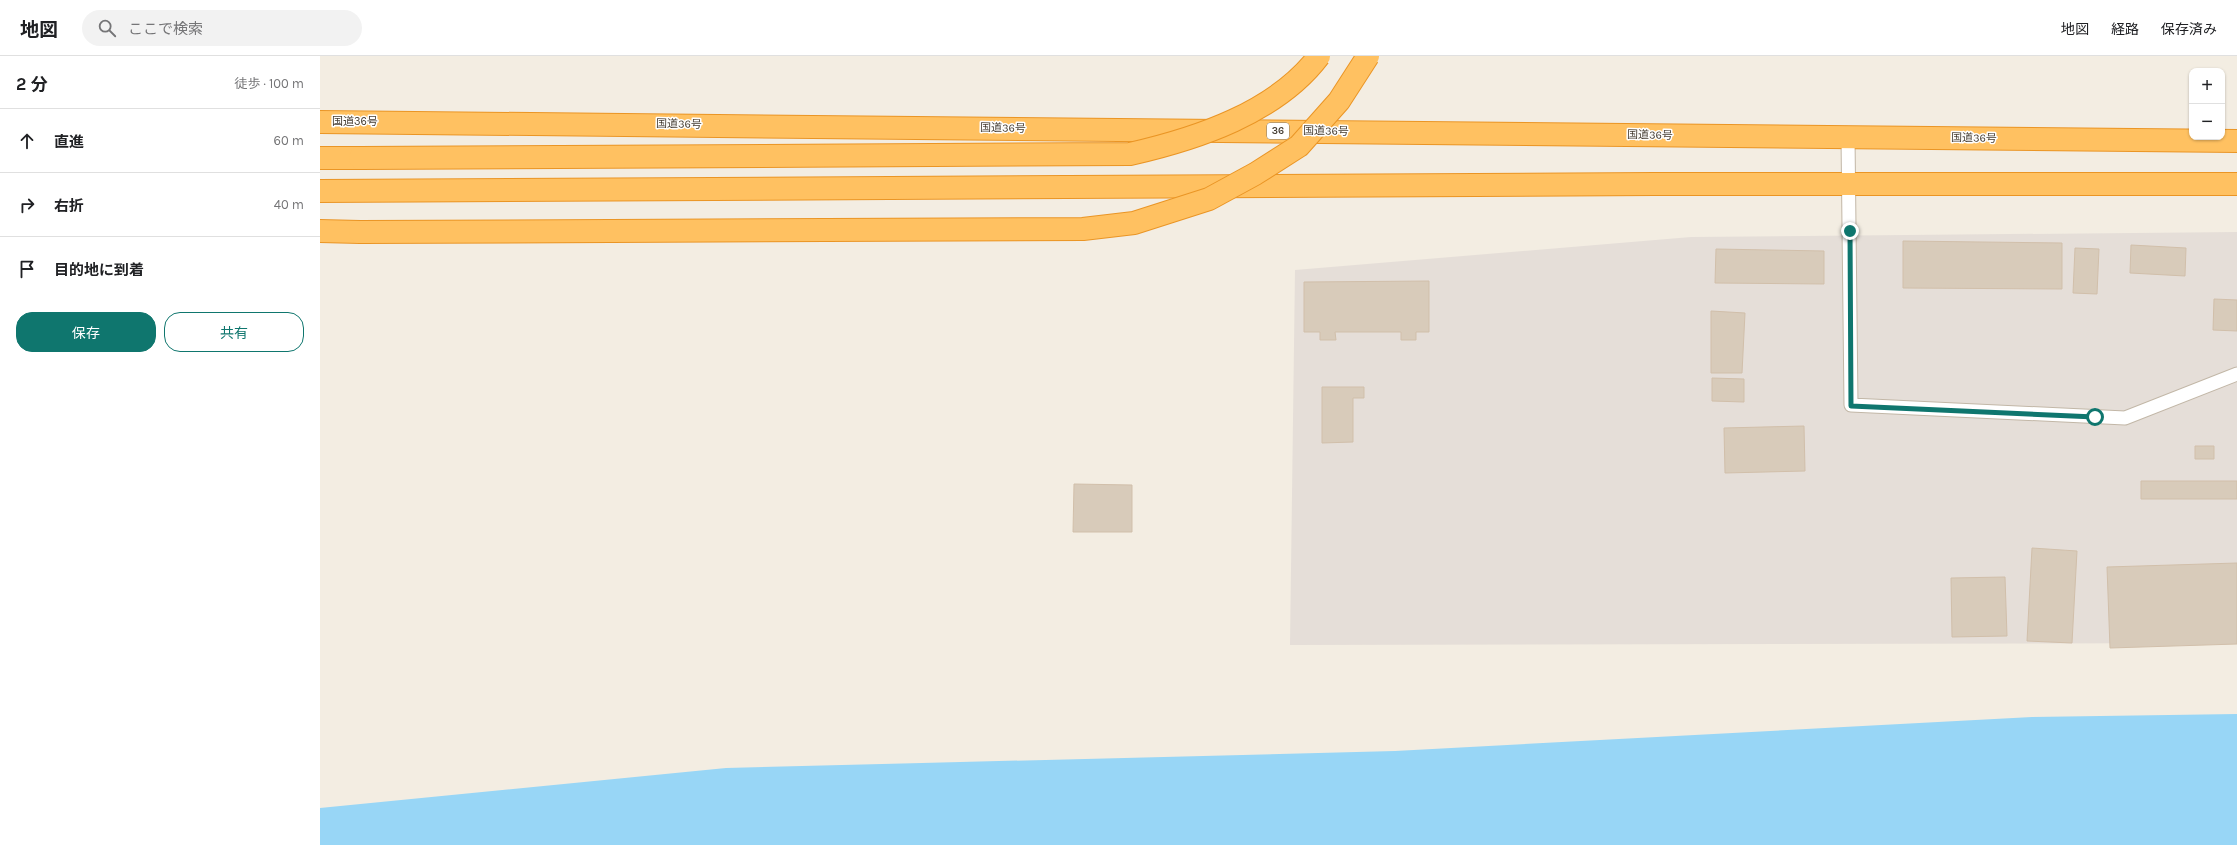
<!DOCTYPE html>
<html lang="ja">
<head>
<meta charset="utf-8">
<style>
	body { margin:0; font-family:Karla,"Noto Sans JP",sans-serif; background:#f2f2f2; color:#202124 }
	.controls { position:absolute; right:12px; top:12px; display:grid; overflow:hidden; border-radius:8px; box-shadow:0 1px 3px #0004 }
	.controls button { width:36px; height:36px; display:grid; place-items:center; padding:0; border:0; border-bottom:1px solid #e0e0e0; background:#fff; color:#202124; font:20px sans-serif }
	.stop { position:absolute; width:12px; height:12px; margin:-9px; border:3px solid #0f766e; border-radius:50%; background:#fff }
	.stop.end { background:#0f766e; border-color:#fff; box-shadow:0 1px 4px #0008 }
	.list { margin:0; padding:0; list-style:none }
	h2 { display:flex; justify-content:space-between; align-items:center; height:52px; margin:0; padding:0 16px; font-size:17px }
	h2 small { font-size:13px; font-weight:400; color:#757577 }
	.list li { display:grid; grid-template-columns:26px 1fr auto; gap:12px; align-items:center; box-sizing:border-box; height:64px; padding:0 16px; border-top:1px solid #e0e0e0 }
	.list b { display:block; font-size:15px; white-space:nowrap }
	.list em { font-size:13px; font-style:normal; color:#757577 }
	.actions { display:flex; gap:8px; padding:12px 16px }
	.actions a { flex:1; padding:9px 0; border:1px solid #0f766e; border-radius:16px; text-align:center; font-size:14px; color:#0f766e }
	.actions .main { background:#0f766e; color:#fff }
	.icon { flex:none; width:22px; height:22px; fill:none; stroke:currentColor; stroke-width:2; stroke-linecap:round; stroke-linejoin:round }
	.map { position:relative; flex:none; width:1917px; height:789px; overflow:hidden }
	header { display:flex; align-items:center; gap:24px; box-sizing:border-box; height:56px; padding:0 20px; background:#fff; border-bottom:1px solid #e0e0e0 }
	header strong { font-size:19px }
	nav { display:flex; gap:22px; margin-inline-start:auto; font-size:14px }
	.search { width:280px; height:36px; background:#f2f2f2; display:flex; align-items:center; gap:10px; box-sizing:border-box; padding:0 14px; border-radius:22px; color:#757577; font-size:15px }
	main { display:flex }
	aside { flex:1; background:#fff }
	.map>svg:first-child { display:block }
	.industrial { fill:#e5ded8 }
	.water { fill:#98d6f6 }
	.building { fill:#d8cbba; stroke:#d1bfaa }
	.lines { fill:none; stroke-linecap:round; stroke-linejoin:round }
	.lane-casing { stroke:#c2b7a7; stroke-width:15 }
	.highway-casing { stroke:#ea9525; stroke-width:24 }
	.lane { stroke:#fff; stroke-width:13 }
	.highway { stroke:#ffc161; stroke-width:22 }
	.highway-bridge-casing { stroke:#ea9525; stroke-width:24; stroke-linecap:butt }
	.highway-bridge { stroke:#ffc161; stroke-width:22 }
	.route { stroke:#0f766e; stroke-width:5 }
	.labels { text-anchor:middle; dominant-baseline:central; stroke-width:3; stroke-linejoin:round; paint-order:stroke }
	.shield { fill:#fff; stroke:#7d7770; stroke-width:1 }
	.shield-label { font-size:10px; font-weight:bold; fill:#453d32 }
	.street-label { font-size:11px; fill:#453d32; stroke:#fff }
</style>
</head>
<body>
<header>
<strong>地図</strong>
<div class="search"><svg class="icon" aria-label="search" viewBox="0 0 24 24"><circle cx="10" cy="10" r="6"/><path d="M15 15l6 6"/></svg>ここで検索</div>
<nav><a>地図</a><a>経路</a><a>保存済み</a></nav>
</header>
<main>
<aside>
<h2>2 分<small>徒歩 · 100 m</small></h2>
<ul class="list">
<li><svg class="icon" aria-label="ahead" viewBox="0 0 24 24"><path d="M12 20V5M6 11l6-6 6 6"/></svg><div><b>直進</b></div><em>60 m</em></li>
<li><svg class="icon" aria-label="right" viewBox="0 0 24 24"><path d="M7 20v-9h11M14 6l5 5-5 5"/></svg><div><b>右折</b></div><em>40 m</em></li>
<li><svg class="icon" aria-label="arrive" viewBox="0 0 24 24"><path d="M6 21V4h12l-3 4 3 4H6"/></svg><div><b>目的地に到着</b></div></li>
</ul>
<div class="actions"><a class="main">保存</a><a>共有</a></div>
</aside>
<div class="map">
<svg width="1917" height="789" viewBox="0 0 1917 789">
	<rect width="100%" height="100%" fill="#f3ede2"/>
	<!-- industrial -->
	<path class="industrial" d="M1917 176V587L970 589 975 214 1371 181Z"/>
	<!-- water -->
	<path class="water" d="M1917 658V789H0V752L406 712 1075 695 1712 661Z"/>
	<!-- building -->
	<path class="building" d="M1583 185 1742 187V233L1583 232Z
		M1811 189 1866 192 1865 220 1810 217Z
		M1755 192 1779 193 1777 238 1753 237Z
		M1396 193 1504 195V228L1395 227Z
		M1109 225V276H1096V284H1081V276H1015L1016 284H1000V276H984V226Z
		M1894 243 1917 244V275L1893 274Z
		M1391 255 1425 257 1422 317H1391Z
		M1392 322 1424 323V346L1392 345Z
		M1002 331H1044V342H1033V386L1002 387Z
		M1484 370 1485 415 1405 417 1404 372Z
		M1875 390H1894V403H1875Z
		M1821 425H1917V443H1821Z
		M754 428 812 429V476H753Z
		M1712 492 1757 495 1752 587 1707 585Z
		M1917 507V588L1790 592 1787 511Z
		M1685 521 1687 580 1632 581 1631 522Z"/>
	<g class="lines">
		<!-- lane casing -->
		<g class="lane-casing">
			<path id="lane" d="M1528 81 1531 349 1805 362 1917 318"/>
		</g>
		<!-- highway casing -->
		<g class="highway-casing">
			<path id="highway" d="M0 66 1917 85
				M0 102H40
				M0 135 1335 128H1917
				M0 175 40 176"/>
		</g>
		<!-- lane -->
		<use href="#lane" class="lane"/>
		<!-- highway -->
		<use href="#highway" class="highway"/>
		<!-- highway-bridge casing -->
		<g class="highway-bridge-casing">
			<path id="highway-bridge" d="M40 102 810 98C876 83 956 57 999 0
				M40 176 763 173 814 167 889 143 935 118 979 90 1019 45 1048 0"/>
		</g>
		<!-- highway-bridge -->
		<use href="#highway-bridge" class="highway-bridge"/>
	</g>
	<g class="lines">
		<!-- route -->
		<path class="route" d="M1530 175 1531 350 1775 361"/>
	</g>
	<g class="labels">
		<!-- shield labels -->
		<rect class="shield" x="947" y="67" width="22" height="16" rx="3"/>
		<g class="shield-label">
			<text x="958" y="75">36</text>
		</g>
		<!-- street labels -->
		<g class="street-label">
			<text x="35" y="65">国道36号</text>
			<text transform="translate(359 68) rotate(1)">国道36号</text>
			<text transform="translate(683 72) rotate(1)">国道36号</text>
			<text transform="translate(1006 75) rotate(1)">国道36号</text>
			<text transform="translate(1330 79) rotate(1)">国道36号</text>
			<text transform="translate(1654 82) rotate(1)">国道36号</text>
		</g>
	</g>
</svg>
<div class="controls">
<button>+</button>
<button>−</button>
</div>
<div class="stop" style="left:1775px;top:361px"></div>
<div class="stop end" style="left:1530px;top:175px"></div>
</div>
</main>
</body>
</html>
